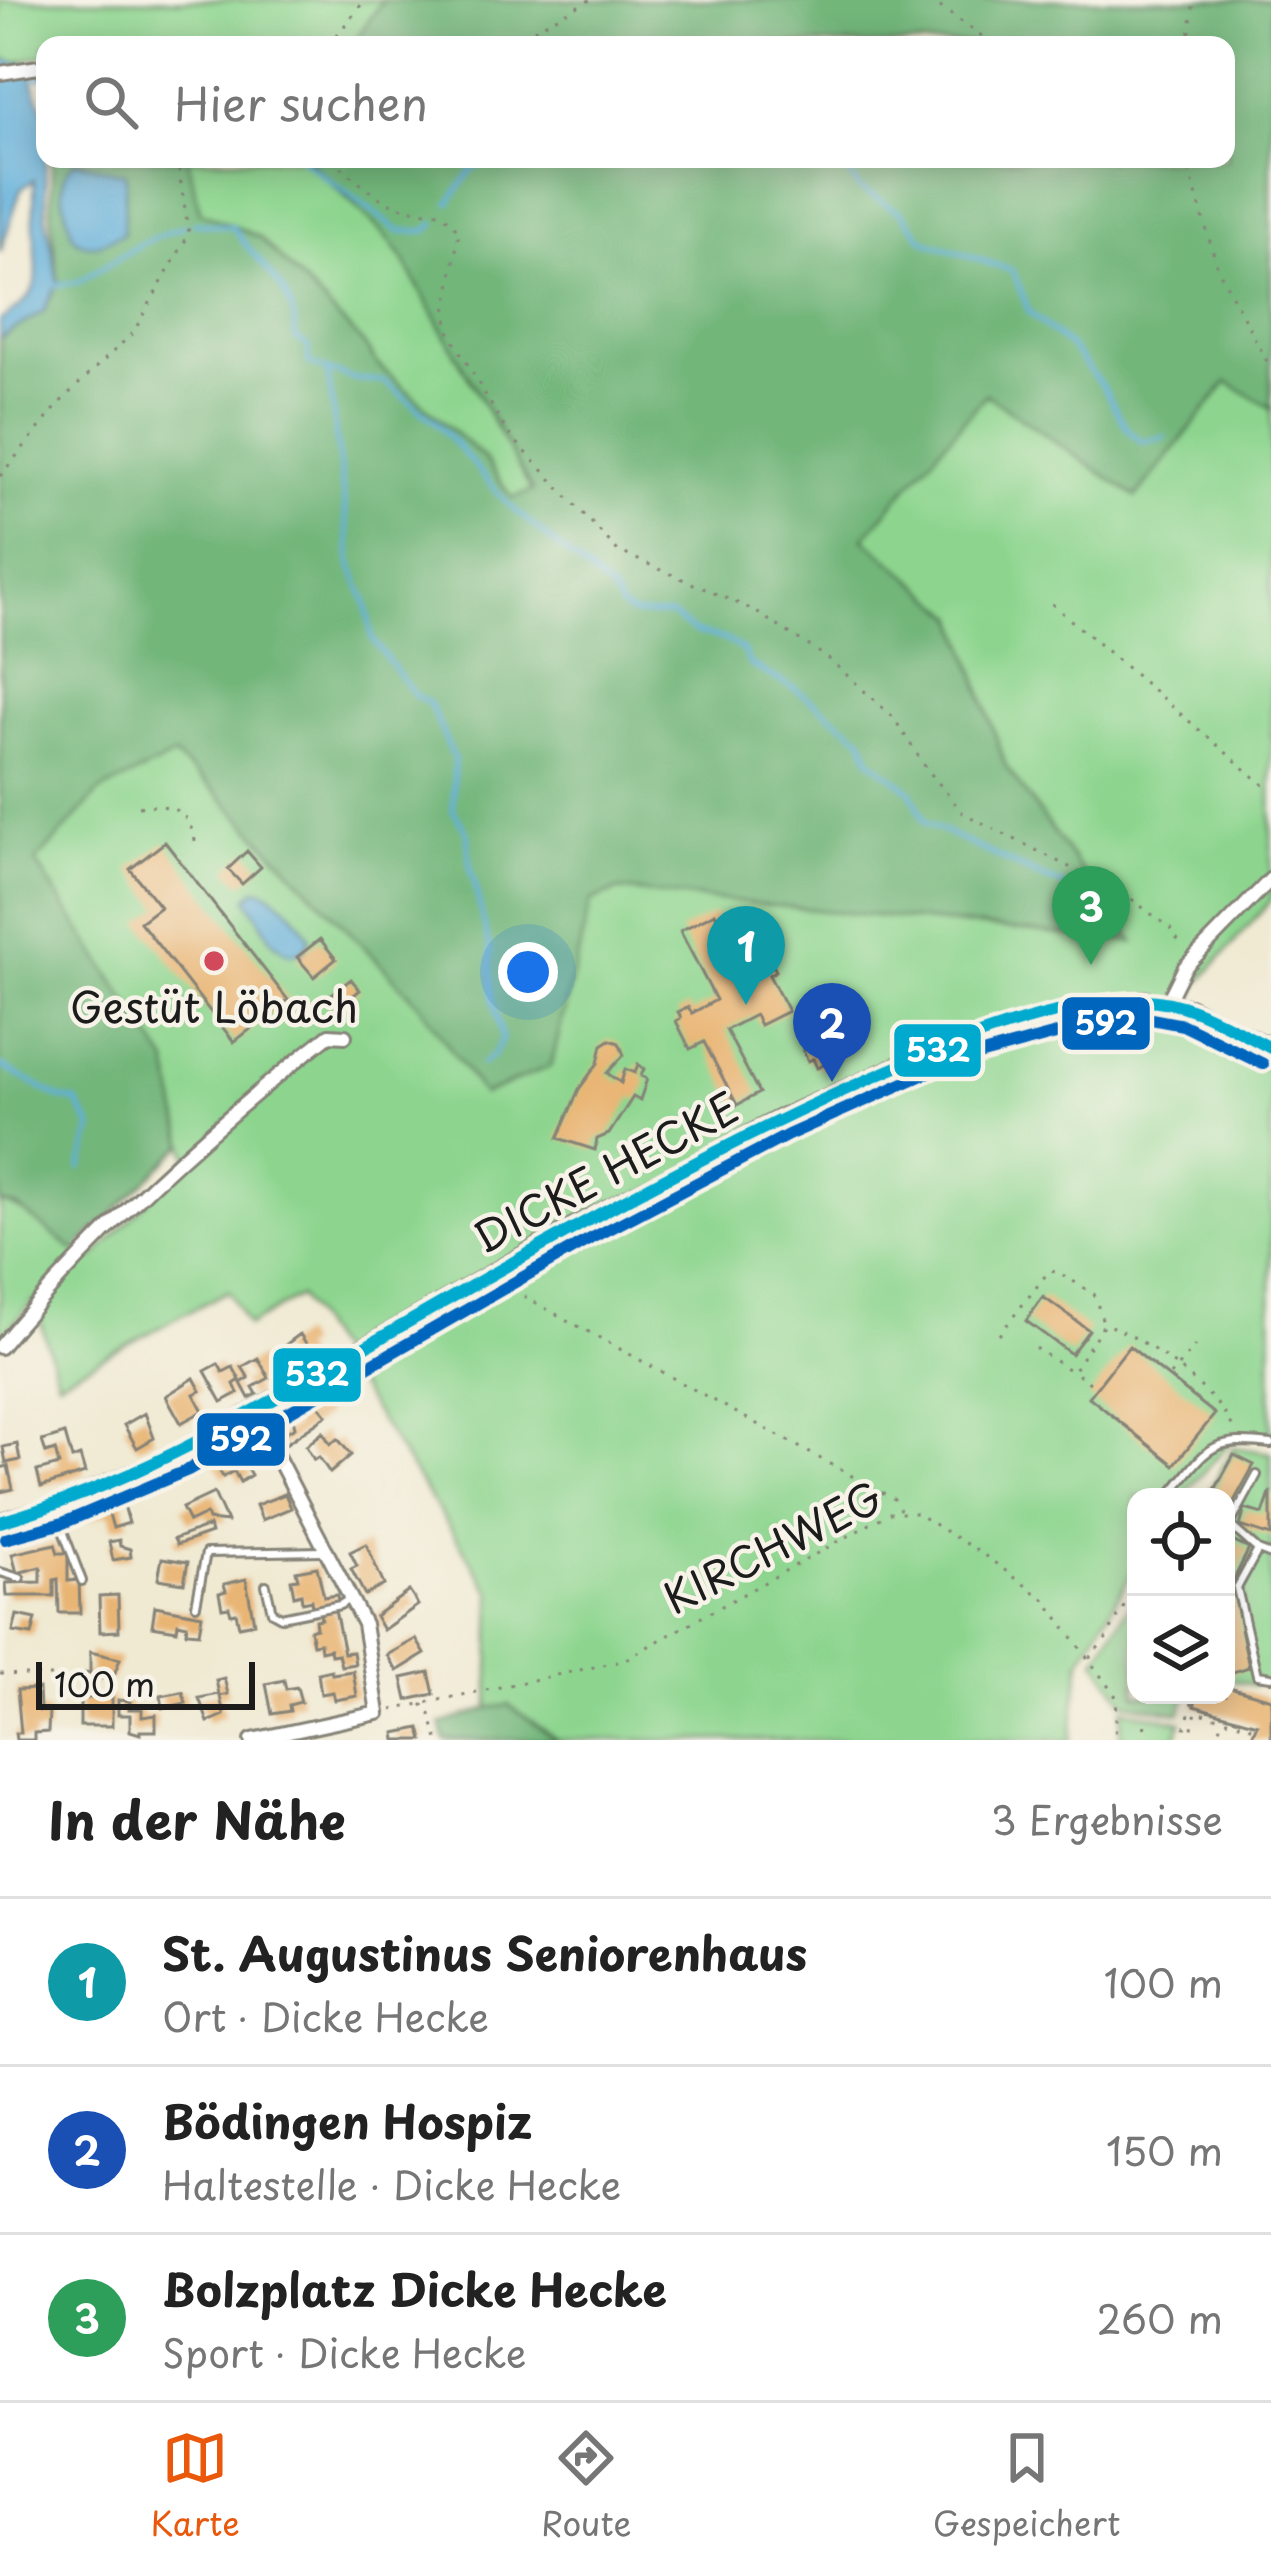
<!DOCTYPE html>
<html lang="de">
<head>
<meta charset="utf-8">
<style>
	body { margin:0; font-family:"Playpen Sans",sans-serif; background:#f2f2f2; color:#222 }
	.controls { position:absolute; right:36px; bottom:36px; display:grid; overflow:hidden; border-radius:24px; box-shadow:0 6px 30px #0003 }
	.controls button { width:108px; height:108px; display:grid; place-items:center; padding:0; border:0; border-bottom:3px solid #e0e0e0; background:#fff; color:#222; font:60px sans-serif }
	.scale { position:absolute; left:36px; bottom:30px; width:219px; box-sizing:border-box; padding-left:12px; border:6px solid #1c1c1c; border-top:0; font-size:33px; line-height:42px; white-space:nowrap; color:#1c1c1c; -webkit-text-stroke:9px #f7f3e8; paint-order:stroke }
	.you { position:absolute; left:528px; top:972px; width:42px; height:42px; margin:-30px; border:9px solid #fff; border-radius:50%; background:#1a73e8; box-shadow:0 0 0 18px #1a73e833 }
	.badge { display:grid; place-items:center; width:78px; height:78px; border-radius:50%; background:#ea580c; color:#fff; font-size:39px; font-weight:700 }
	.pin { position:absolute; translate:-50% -99px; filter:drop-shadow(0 3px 6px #0008) }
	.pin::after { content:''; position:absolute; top:63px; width:42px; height:36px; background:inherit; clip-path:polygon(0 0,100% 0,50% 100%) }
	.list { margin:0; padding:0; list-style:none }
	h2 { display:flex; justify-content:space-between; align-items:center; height:156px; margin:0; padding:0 48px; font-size:51px }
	h2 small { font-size:39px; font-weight:400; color:#767676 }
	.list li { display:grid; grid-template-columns:78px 1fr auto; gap:36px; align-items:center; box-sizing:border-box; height:168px; padding:0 48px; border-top:3px solid #e0e0e0 }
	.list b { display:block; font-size:45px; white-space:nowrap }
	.list p { margin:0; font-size:39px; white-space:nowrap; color:#767676 }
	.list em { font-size:39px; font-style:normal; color:#767676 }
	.icon { flex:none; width:66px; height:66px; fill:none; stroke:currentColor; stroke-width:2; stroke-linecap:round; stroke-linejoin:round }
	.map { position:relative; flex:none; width:1271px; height:1740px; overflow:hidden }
	.search { position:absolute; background:#fff; box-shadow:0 6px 30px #0003; left:36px; right:36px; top:36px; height:132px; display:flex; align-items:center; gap:30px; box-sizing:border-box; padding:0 42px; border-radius:24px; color:#767676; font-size:45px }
	.sheet { height:660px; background:#fff }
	nav { display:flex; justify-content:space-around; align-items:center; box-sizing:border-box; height:168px; border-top:3px solid #e0e0e0; background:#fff; font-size:33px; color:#767676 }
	nav a { display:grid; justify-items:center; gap:6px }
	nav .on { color:#ea580c }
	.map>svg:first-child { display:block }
	.green { fill:#8dd58f; stroke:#547856; stroke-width:3 }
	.forest { fill:#72b67a; stroke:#47694b; stroke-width:3; fill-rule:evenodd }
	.water { fill:#61afda; stroke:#3e667b; stroke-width:3 }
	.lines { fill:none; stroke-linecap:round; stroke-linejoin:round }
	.stream { stroke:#61afda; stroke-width:4.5 }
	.building { fill:#e9b574 }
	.lane-casing { stroke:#868378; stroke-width:12 }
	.street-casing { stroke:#868378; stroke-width:18 }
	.secondary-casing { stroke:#868378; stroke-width:22 }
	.path { stroke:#868378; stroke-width:3; stroke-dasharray:3 9; stroke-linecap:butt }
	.lane { stroke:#fff; stroke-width:6 }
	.street { stroke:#fff; stroke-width:12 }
	.secondary { stroke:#fff; stroke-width:16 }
	.bus-1-casing { stroke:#f7f3e8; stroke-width:21 }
	.bus-2-casing { stroke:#f7f3e8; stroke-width:21 }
	.bus-1 { stroke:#00a9ce; stroke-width:12 }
	.bus-2 { stroke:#0065bd; stroke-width:12 }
	.poi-dot { fill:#d1495b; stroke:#f7f3e8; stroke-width:4.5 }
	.labels { text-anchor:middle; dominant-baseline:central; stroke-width:9; stroke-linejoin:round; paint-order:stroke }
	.poi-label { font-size:42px; fill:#1c1c1c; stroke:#f7f3e8 }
	.street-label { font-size:42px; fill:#1c1c1c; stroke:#f7f3e8 }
	.line-badge { stroke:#f7f3e8; stroke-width:4.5 }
	.badge-label { font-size:33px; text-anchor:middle; font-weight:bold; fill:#fff }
</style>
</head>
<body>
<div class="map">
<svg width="1271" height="1740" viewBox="0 0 1271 1740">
	<rect width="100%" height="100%" fill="#f7f3e8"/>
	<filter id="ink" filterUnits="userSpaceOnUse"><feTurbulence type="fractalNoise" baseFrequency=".00833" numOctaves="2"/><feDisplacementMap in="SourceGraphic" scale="24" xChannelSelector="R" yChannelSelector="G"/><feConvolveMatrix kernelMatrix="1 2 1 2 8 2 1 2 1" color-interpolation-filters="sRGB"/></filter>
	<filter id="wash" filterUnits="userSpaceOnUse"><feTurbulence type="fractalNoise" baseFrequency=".004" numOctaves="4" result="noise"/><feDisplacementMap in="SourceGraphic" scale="48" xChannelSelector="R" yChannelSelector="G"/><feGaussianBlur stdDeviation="2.7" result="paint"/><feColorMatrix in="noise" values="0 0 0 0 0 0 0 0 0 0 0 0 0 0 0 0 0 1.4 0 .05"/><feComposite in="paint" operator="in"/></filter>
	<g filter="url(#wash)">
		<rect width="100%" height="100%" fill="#f0ead3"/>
		<!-- green -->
		<path class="green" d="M0 0H383L352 45H45V55L15 62 5 60 0 52Z
			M188 159H307L387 237 404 261 532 492 511 498 484 458 378 365 363 343 259 237 200 212Z
			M1228 381 1271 408V900L1175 1011 1271 1072V1437L1238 1433 1182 1497H1136V1566L1081 1660 1071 1740H557L509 1705 489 1708 492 1593 299 1296 248 1326 228 1291 58 1381 34 1300 0 1339V1202C36 1211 58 1245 93 1258L188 1159 167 1063 35 862 99 792 174 755 216 792 418 1003 483 1094 551 1066 591 900 619 890 1132 941 1006 767 956 616 863 538 986 394 1136 497Z
			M1234 1447 1271 1453V1681L1253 1685 1226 1679V1497H1206Z
			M1136 1595V1695H1187L1180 1713 1125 1703 1096 1660Z
			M1123 1709 1181 1722 1176 1740H1120Z"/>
		<!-- forest -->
		<path class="forest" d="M383 0H1271V408L1227 382 1136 497 986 394 864 538 956 616 1006 767 1134 942 619 890 591 901 551 1066 483 1095 418 1003 216 792 174 756 99 792 36 862 168 1063 184 1144 74 1251 18 1207 0 1202V338L44 311 58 281 51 216 52 159H188L200 212 259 237 363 343 378 365 484 458 512 498 532 491 404 261 387 237 307 159H1226V45H352ZM126 175 123 233 93 245 78 241 66 214Z
			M509 1705 557 1740H445L441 1724 489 1708Z"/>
		<!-- water -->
		<path class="water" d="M0 52 5 60 25 64 45 113 46 217 58 281 44 311 0 338V320C48 291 36 276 34 229 33 212 35 195 34 180L21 189 0 253Z
			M76 162 126 174 123 233C106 242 88 253 73 236 66 212 52 178 76 162Z
			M256 889C277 892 299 918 310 938L303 952 289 954 273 942 247 898Z"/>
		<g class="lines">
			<!-- stream -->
			<path class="stream" d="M27 79 45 77
				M301 159 399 231H426L435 223
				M840 159 859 188 902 213 924 241 1013 271 1029 312 1071 348 1102 386 1127 429 1142 442 1165 437
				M449 203 472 170 494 159
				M194 223 233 227C255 263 299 290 295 338L309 347 308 363 353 379 384 381 437 423 509 505 612 592 622 609 635 615H671L696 633 724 639 743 650 749 664 797 690 863 738 870 759 911 791 925 823 1043 878C1071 884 1094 910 1124 919
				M56 285 78 282 141 244 185 225
				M328 372 352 567 366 601 372 639 414 695 429 703 454 759 453 810 467 833 470 866 490 949 492 996 502 1039 493 1056 481 1064
				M0 1065 61 1099 76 1101 92 1128 81 1168"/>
		</g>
		<g id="blocks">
			<!-- building -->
			<path class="building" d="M165 842 288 1000 234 1042 140 922 160 907 130 869Z
				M247 851 261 867 242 884 228 869Z
				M715 913 745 970 769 958 776 971 769 975 788 1011 760 1025 755 1015 726 1030 759 1093 737 1105 704 1042 690 1049 676 1021 681 1018 678 1012 688 1007 692 1013 716 1000 680 931Z
				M320 939 336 959 314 977 297 957Z
				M351 979 360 990 338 1008 328 997Z
				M814 1025 822 1040 828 1038 838 1058 817 1068 813 1059 808 1061 803 1050 806 1046 804 1042 809 1039 805 1030Z
				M610 1040 619 1043 624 1055 607 1073 621 1083 625 1069 635 1073 638 1064 644 1069 641 1076 647 1079 640 1100 633 1097 609 1134 597 1139 595 1150 558 1138 579 1089 598 1063 602 1045Z
				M1043 1297 1089 1330 1071 1354 1026 1321Z
				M300 1334 307 1345 301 1348 306 1357 289 1367 279 1350Z
				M1129 1346 1215 1414 1174 1465 1089 1397Z
				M258 1358 269 1378 253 1387 257 1394 249 1398 241 1383 249 1378 242 1367Z
				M218 1364 223 1372 233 1367 240 1380 234 1384 238 1393 222 1402 205 1371Z
				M194 1378 201 1391 194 1394 203 1411 181 1423 166 1396Z
				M314 1399 327 1415 277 1450 272 1440 295 1427 292 1414Z
				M145 1413 154 1438 137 1448 124 1425Z
				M323 1432 330 1444 338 1439 351 1455 330 1473 319 1457 314 1460 306 1446Z
				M65 1434 72 1459 80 1456 85 1473 41 1487 37 1471 59 1465 55 1450 46 1453 42 1441Z
				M249 1440 256 1451 242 1459 251 1475 240 1482 234 1471 223 1477 213 1460Z
				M17 1444 20 1460 6 1463 3 1447Z
				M1234 1455 1254 1465 1226 1516V1497H1211Z
				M8 1466 13 1489 0 1492V1468Z
				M1271 1491V1536L1240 1526 1245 1509 1263 1514Z
				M214 1493 227 1522 208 1520 206 1514 189 1522 182 1508Z
				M285 1494 291 1508 262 1520 256 1505Z
				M111 1496 112 1501 122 1498 129 1523 113 1528 109 1514 86 1520 81 1505Z
				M209 1526 211 1533 177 1545 174 1539Z
				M1226 1538 1249 1549 1232 1583 1249 1667 1226 1674Z
				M119 1540 120 1546 130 1549 131 1557 113 1560 109 1542Z
				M55 1544 58 1553H68V1581L79 1580 80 1613H59L58 1579 54 1580V1596H7L6 1583 41 1582V1567L17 1573 12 1554Z
				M366 1544 384 1585 365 1595 351 1569 357 1566 350 1552Z
				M162 1558 188 1562 184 1583 158 1579Z
				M317 1567 324 1597 337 1595 338 1601 312 1607 311 1600 302 1602 301 1594 294 1596 291 1580 298 1579 296 1571Z
				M246 1579 254 1623 239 1626 236 1613 231 1614 229 1607 222 1608 219 1593 226 1591 224 1584Z
				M409 1591 418 1605 383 1630 375 1616Z
				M118 1595 119 1631 100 1632 99 1596Z
				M155 1606 202 1615 199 1633 186 1632 187 1625 178 1623 177 1630 152 1626Z
				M335 1610 344 1653 353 1652 355 1664 341 1666 338 1654 331 1655 330 1649 321 1651 320 1643 313 1644 310 1630 316 1628 315 1620 321 1619 320 1613Z
				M17 1615 36 1619 32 1635 13 1632Z
				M416 1639 425 1654 397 1671 387 1655Z
				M90 1652 120 1659 112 1680 97 1677 95 1684 82 1681 84 1673 90 1674Z
				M331 1670 332 1674 353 1671 357 1696 335 1700 333 1692 321 1694 318 1673Z
				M429 1672 434 1694 407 1700 402 1678Z
				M224 1678 228 1694 220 1696 224 1715 208 1722 199 1698 219 1694 216 1680Z
				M284 1680 286 1689 297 1687 301 1702 289 1705 290 1711 272 1714 266 1684Z
				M1226 1686 1271 1699V1740H1250L1257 1724 1194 1706 1198 1695H1226Z
				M39 1689 40 1711H49L48 1732 34 1733V1740H16L15 1733H21L17 1690Z
				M183 1692 186 1703 163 1708 161 1696Z
				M80 1698H112V1726H80Z
				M118 1700 130 1701 129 1709H142V1717L156 1715V1731H140V1734L130 1731V1715H118Z
				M420 1728 423 1740H396L395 1733Z"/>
		</g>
	</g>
	<g filter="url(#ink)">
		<use href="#blocks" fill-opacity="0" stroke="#868378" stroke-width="3"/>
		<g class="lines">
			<!-- lane casing -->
			<g class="lane-casing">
				<path id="lane" d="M1257 1475 1230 1525 1258 1550
					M1168 1497C1207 1451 1207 1436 1271 1444
					M55 1510 82 1581
					M1271 1555 1258 1550 1237 1588 1257 1675 1271 1677
					M0 1572 20 1578
					M266 1585 272 1612 281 1617 340 1605 351 1598
					M196 1605 206 1553 323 1551"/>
			</g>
			<!-- street casing -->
			<g class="street-casing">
				<path id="street" d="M0 73 45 66
					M1167 1003 1185 967 1271 879
					M0 1347C96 1230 210 1128 329 1035L345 1036
					M252 1740 378 1713 364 1624 254 1412"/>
			</g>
			<!-- secondary casing -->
			<g class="secondary-casing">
				<path id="secondary" d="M0 1522 56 1506 179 1454 572 1228 780 1119 943 1046 1078 1009 1146 1000 1189 1008 1271 1048"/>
			</g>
			<!-- path -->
			<path class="path" d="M930 0 995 45
				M329 45 365 0
				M516 45 529 32 590 0
				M1188 45 1194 0
				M332 159C374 195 383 210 442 213L459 231 446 313 450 334 507 432 618 551 753 610 828 658 893 717 926 768 963 813 1130 898 1170 928 1183 948
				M1164 159 1186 170
				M1186 159 1218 269 1271 369
				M0 476 64 398 133 333 189 234 177 159
				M1052 604 1271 791
				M139 807C172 802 190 811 196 845
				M503 1285 894 1499 900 1510
				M999 1335 1049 1271 1058 1272 1094 1294 1103 1322
				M1035 1348 1071 1371
				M1170 1375 1195 1346
				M1090 1383 1073 1371 1104 1324C1141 1334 1224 1396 1235 1433
				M1089 1658 1105 1640 1136 1586
				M0 1674 74 1677
				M422 1704 429 1711 438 1740
				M392 1710 622 1661 890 1513H916L984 1555 1044 1599 1117 1698 1115 1740
				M1144 1740 1145 1718
				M1182 1740 1194 1695
				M1189 1740 1196 1712 1250 1726 1245 1740
				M1217 1740 1223 1719"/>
			<!-- lane -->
			<use href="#lane" class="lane"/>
			<!-- street -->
			<use href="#street" class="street"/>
			<!-- secondary -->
			<use href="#secondary" class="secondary"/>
			<!-- bus-1 casing -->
			<g class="bus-1-casing">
				<path id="bus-1" d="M0 1522C141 1482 257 1409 384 1336 536 1249 689 1160 849 1088 931 1051 1054 1000 1144 1000 1189 1000 1232 1029 1271 1048"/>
			</g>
			<!-- bus-2 casing -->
			<g class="bus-2-casing">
				<path id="bus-2" d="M5 1539 63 1523 188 1470 581 1244 788 1135 949 1063 1082 1027 1146 1018 1183 1025 1263 1064"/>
			</g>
			<!-- bus-1 -->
			<use href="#bus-1" class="bus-1"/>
			<!-- bus-2 -->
			<use href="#bus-2" class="bus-2"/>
		</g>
	</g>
	<!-- markers -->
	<circle class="poi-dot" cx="214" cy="961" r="12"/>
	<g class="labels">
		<!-- poi labels -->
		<g class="poi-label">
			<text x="214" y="1005">Gestüt Löbach</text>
		</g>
		<!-- street labels -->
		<g class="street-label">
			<text transform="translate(605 1171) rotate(-28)">DICKE HECKE</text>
			<text transform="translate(772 1546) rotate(-27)">KIRCHWEG</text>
		</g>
	</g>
	<g class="line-badge">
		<rect x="1060" y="995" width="92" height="57" rx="12" fill="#0065bd"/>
		<rect x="892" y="1022" width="91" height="57" rx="12" fill="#00a9ce"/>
		<rect x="271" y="1346" width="92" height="58" rx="12" fill="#00a9ce"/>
		<rect x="195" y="1411" width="92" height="57" rx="12" fill="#0065bd"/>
	</g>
	<g class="badge-label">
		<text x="1106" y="1035">592</text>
		<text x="938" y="1062">532</text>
		<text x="317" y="1386">532</text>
		<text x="241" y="1451">592</text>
	</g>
</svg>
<div class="controls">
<button><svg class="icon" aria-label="locate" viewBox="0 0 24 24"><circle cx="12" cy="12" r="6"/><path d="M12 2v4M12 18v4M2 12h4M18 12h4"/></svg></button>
<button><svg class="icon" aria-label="layers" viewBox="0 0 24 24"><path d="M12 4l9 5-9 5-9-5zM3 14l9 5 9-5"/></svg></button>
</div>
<div class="scale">100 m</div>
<div class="you"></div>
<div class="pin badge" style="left:746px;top:1005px;background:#0f9aa8">1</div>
<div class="pin badge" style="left:832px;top:1082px;background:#1a4fb4">2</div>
<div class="pin badge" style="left:1091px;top:965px;background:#2e9e5b">3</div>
<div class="search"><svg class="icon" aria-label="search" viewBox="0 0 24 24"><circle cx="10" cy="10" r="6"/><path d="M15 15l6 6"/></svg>Hier suchen</div>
</div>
<section class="sheet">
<h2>In der Nähe<small>3 Ergebnisse</small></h2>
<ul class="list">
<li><span class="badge" style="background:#0f9aa8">1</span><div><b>St. Augustinus Seniorenhaus</b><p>Ort · Dicke Hecke</p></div><em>100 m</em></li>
<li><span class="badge" style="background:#1a4fb4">2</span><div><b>Bödingen Hospiz</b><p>Haltestelle · Dicke Hecke</p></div><em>150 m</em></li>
<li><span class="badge" style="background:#2e9e5b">3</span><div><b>Bolzplatz Dicke Hecke</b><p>Sport · Dicke Hecke</p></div><em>260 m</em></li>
</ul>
</section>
<nav>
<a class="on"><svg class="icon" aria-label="map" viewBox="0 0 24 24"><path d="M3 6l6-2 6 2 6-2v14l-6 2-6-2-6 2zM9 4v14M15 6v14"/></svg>Karte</a>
<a><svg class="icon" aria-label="directions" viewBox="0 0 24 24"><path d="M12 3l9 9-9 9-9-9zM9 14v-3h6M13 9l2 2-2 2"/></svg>Route</a>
<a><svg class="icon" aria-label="saved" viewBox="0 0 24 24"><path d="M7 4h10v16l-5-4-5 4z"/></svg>Gespeichert</a>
</nav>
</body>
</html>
